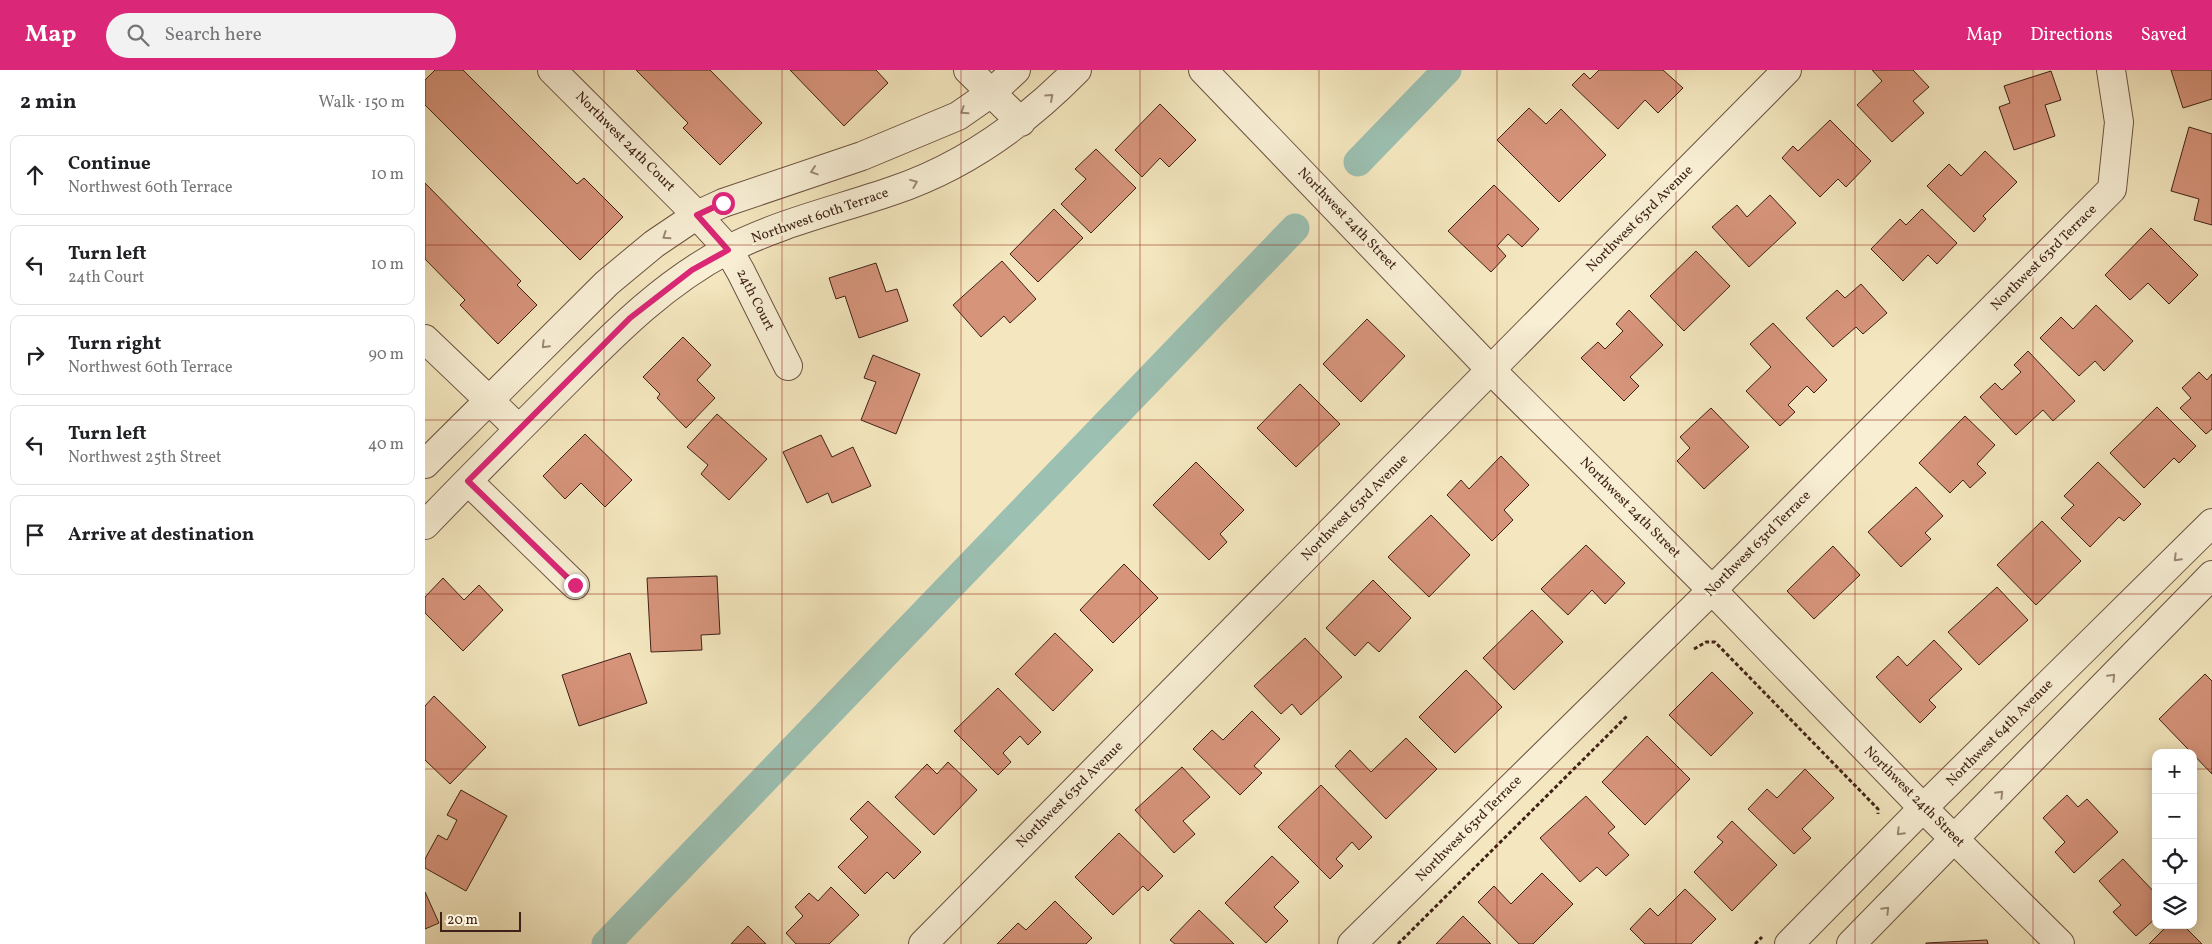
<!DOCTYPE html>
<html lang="en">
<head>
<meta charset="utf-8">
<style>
	body { margin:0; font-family:Vollkorn,serif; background:#f2f2f2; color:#202124 }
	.controls { position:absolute; right:15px; bottom:15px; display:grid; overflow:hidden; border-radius:10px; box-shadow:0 2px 12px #0003 }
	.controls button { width:45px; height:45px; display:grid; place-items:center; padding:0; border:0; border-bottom:1px solid #e0e0e0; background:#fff; color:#202124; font:25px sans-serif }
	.scale { position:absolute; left:15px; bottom:12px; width:81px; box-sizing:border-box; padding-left:5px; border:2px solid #3f2217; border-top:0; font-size:14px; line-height:18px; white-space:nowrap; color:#3f2217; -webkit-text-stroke:4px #f8efd5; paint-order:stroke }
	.stop { position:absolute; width:15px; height:15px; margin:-11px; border:4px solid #db2777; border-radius:50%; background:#fff }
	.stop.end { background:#db2777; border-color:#fff; box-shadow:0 1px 5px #0008 }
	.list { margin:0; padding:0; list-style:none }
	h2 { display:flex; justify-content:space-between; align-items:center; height:65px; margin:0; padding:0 20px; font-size:21px }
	h2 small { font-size:16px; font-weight:400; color:#757577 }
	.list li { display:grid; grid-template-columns:32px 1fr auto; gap:15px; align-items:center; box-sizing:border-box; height:80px; margin:0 10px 10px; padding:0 10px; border:1px solid #e0e0e0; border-radius:10px }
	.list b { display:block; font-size:19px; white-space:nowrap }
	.list p { margin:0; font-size:16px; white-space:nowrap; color:#757577 }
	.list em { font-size:16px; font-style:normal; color:#757577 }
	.icon { flex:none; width:28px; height:28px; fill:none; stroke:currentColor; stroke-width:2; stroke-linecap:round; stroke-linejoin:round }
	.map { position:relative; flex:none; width:1787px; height:874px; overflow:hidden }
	header { display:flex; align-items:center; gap:30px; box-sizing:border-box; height:70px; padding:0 25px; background:#db2777; color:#fff }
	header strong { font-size:24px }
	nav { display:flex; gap:28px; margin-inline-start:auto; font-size:18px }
	.search { width:350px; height:45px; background:#f2f2f2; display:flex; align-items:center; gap:12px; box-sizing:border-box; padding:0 18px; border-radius:28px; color:#757577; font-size:19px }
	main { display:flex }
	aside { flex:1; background:#fff }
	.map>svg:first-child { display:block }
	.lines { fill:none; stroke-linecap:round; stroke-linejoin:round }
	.canal { stroke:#9cc0b2; stroke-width:29 }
	.building { fill:#d6947b; stroke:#3f2217 }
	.minor-casing { stroke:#6c5341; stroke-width:30 }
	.path { stroke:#3f2217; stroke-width:3; stroke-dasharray:4 2.5; stroke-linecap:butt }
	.minor { stroke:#f8efd5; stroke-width:28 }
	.oneway { stroke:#9c8876 }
	.route { stroke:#db2777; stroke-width:6 }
	.grid { fill:none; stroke:#8f2418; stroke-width:1; stroke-opacity:0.55 }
	.labels { text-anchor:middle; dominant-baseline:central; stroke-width:5; stroke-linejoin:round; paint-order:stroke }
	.street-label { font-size:14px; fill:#3f2217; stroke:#f8efd5 }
</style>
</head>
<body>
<header>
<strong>Map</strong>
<div class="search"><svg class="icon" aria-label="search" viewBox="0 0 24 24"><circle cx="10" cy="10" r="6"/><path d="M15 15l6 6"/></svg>Search here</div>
<nav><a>Map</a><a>Directions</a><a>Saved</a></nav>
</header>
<main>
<aside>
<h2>2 min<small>Walk · 150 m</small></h2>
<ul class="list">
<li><svg class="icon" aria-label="ahead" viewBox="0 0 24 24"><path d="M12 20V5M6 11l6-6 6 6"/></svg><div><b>Continue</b><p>Northwest 60th Terrace</p></div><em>10 m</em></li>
<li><svg class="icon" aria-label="left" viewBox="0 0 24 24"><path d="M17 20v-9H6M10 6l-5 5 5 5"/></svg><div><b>Turn left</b><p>24th Court</p></div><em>10 m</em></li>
<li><svg class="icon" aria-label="right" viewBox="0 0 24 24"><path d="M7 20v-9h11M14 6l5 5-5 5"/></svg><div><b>Turn right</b><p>Northwest 60th Terrace</p></div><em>90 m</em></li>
<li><svg class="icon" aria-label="left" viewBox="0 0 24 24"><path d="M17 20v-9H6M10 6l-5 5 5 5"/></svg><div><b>Turn left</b><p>Northwest 25th Street</p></div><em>40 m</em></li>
<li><svg class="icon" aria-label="arrive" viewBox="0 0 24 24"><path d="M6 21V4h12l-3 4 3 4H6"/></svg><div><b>Arrive at destination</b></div></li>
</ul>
</aside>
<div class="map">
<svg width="1787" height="874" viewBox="0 0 1787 874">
	<rect width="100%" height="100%" fill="#f4e7bf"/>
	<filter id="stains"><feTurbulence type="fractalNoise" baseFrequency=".004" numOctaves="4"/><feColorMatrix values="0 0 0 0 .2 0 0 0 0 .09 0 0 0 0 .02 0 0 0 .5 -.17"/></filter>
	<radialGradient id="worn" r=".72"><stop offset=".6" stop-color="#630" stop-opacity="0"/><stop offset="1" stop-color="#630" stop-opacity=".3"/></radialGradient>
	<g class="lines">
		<!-- canal -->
		<path class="canal" d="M933 92 1022 0
			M181 874 870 158"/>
	</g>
	<!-- building -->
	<path class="building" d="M10 0H38L152 114 159 108 198 147 155 190 0 35V10Z
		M211 0H285L337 53 295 95 258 58 263 53Z
		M365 0H451L463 13 419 56Z
		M1174 0H1238L1258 18 1233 43 1220 30 1193 59 1147 15 1159 3 1165 9Z
		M1447 0H1488L1504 17 1488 31 1499 43 1467 72 1432 35 1457 11Z
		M1746 0H1787V29L1758 38Z
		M1626 1 1636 30 1620 35 1630 66 1589 80 1574 37 1585 33 1579 16Z
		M735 34 771 70 744 97 735 88 717 107 690 80Z
		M1104 38 1121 54 1136 39 1181 85 1134 132 1072 70Z
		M1405 50 1446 91 1421 117 1413 109 1395 127 1357 88 1368 76 1373 81Z
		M1764 57 1787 64V155L1769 150 1774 129 1746 121Z
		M671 79 711 118 666 163 636 134 661 109 650 99Z
		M1560 81 1592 112 1558 146 1561 149 1549 162 1502 116 1524 94 1536 106Z
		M0 113 96 211 92 215 112 235 73 274 35 235 40 230 0 189Z
		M1069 115 1114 159 1097 177 1083 164 1072 176 1081 186 1066 202 1023 161Z
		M1345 125 1371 153 1324 197 1287 157 1312 135 1322 147Z
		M629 139 658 168 613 212 585 184Z
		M1497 139 1532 173 1512 194 1503 185 1478 211 1446 179 1475 149 1481 155Z
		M1726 158 1773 205 1744 234 1723 213 1705 230 1680 205Z
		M1271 181 1305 216 1259 261 1225 226Z
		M577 191 611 229 585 253 579 246 556 267 528 235Z
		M451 193 461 222 472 219 483 251 434 268 420 226 411 229 404 208Z
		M1436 214 1462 243 1438 264 1431 257 1408 277 1381 248 1412 220 1420 228Z
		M1671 235 1708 271 1679 301 1670 291 1654 306 1615 268 1636 247 1648 259Z
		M1204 240 1238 275 1205 307 1214 316 1199 331 1156 288 1173 272 1180 279 1198 261 1191 254Z
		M942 249 980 286 936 332 898 294Z
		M1348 253 1402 310 1389 323 1382 316 1363 335 1370 342 1355 356 1321 321 1346 297 1325 274Z
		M258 267 286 295 272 310 290 328 261 358 232 328 235 324 218 307Z
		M1603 281 1650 331 1628 351 1618 340 1591 365 1555 327 1570 313 1577 320 1596 302 1589 295Z
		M448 285 495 304 471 364 436 350 451 312 439 308Z
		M1774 302 1782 310 1787 304V359L1781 364 1755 338 1766 328 1757 318Z
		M875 314 915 354 871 397 832 358Z
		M1732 337 1771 376 1754 393 1749 388 1719 418 1685 383Z
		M1286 338 1324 377 1279 419 1252 391 1265 378 1255 367Z
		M292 344 342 389 304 430 276 404 283 395 262 377Z
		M1540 346 1570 375 1552 394 1561 403 1545 418 1538 410 1525 423 1494 393Z
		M160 364 207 410 180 437 156 413 140 429 118 406Z
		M396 365 407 387 428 377 446 416 407 433 403 423 382 433 358 382Z
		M1076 386 1104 415 1079 440 1088 450 1067 471 1022 425 1036 410 1044 419Z
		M771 392 819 440 795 464 802 472 784 490 728 435Z
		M1673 392 1716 434 1699 451 1694 447 1665 477 1636 448 1649 435 1639 426Z
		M1491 417 1518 446 1500 463 1506 469 1476 497 1443 462Z
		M1006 445 1045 485 1004 527 963 487Z
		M1617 451 1656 491 1611 535 1572 495Z
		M1161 475 1200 513 1180 534 1167 520 1143 545 1116 519Z
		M1408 476 1435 505 1389 549 1362 521Z
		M699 494 733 528 688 573 655 540Z
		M292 506 295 564 276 565 277 580 226 582 222 508Z
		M18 508 39 530 54 515 78 540 38 581 0 543V527Z
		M948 510 986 548 954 582 943 572 930 586 901 558Z
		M1572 517 1603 550 1554 595 1523 562Z
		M1107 540 1138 572 1089 620 1058 588Z
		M630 563 668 600 628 641 590 604Z
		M880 568 917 607 876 645 867 634 856 644 829 616Z
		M1509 570 1537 599 1504 630 1511 637 1495 653 1451 607 1473 586 1482 596Z
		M205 583 222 633 154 656 137 605Z
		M1041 600 1077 637 1030 683 994 647Z
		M1287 602 1328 643 1286 686 1244 645Z
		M1780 604 1787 611V704L1734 649Z
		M573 618 616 662 603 675 595 666 578 683 586 692 573 705 529 661Z
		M9 626 61 677 25 714 0 690V636Z
		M827 641 855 669 829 696 837 703 815 725 768 679 787 660 798 670Z
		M1222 666 1265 709 1220 755 1177 712Z
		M981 668 1012 699 961 749 910 696 925 680 946 702Z
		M523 692 552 720 509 765 470 727 502 694 512 704Z
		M757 697 785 727 758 751 770 764 749 783 710 740Z
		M1380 699 1409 728 1377 759 1386 768 1369 784 1323 739 1342 719 1352 728Z
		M896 715 947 767 934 780 927 772 911 789 918 796 905 809 853 757Z
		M36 720 82 746 41 821 0 798V789L13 765 22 770 32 750 22 745Z
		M1642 725 1653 737 1662 729 1693 762 1649 803 1630 782 1640 772 1618 748Z
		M1161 726 1190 757 1183 763 1204 785 1181 806 1172 797 1155 812 1115 768Z
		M443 731 496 782 469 809 462 802 440 824 413 797 443 767 425 749Z
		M1307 751 1352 795 1307 841 1269 802 1298 772 1292 767Z
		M694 763 738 806 723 821 718 816 688 845 650 807Z
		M847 786 874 812 849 837 863 851 841 873 800 833Z
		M1698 789 1731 824V848L1711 866 1688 842 1696 835 1674 811Z
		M1117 803 1148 834 1108 874H1094L1053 832 1069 816 1086 834Z
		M406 817 434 845 404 874H371L361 863 378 846 370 837 384 823 393 831Z
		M1260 819 1291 849 1266 874H1220L1205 859 1225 838 1233 846Z
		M0 822 14 853 0 859Z
		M630 831 667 868 661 874H572L593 853 601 860Z
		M774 840 809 874H750L745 870Z
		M1038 846 1066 874H1011Z
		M1743 855H1758L1777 874H1724Z
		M323 856 341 874H306Z
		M1562 870 1563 874H1501V873Z"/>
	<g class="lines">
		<!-- minor casing -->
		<g class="minor-casing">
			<path id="minor" d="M127 0 272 145 303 179 316 202 363 296
				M543 0 596 52
				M778 0 1066 300 1287 520 1498 738 1635 874
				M0 269 94 359
				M0 394 182 213 229 174 272 145 298 133 437 86 533 46 566 23 591 0
				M43 411 150 515
				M0 455C45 408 91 362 137 316 188 265 237 214 302 180 354 153 412 140 467 121 539 97 599 54 652 0
				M498 874 1362 0
				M927 874 1287 520 1687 119 1694 52 1686 0
				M1364 874 1498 738 1787 453
				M1426 874 1787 505"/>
		</g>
		<!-- path -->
		<path class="path" d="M1269 579 1281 572H1290L1453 739V744
			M973 874 1203 645
			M1330 874 1337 867"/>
		<!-- minor -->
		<use href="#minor" class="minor"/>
	</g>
	<!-- one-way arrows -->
	<defs><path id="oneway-chevron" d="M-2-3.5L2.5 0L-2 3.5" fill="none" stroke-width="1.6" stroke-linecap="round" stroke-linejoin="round" transform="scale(1.25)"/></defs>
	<g class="oneway">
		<use href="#oneway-chevron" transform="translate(625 27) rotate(-42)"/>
		<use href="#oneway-chevron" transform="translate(539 41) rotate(146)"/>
		<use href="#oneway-chevron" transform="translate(389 101) rotate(162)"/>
		<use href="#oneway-chevron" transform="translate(489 113) rotate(-22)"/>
		<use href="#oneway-chevron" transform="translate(241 166) rotate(146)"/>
		<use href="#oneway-chevron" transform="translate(120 275) rotate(135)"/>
		<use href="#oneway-chevron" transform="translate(1752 488) rotate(135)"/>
		<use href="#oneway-chevron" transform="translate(1687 607) rotate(-46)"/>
		<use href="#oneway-chevron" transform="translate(1575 724) rotate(-46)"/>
		<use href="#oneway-chevron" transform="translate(1475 762) rotate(135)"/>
		<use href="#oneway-chevron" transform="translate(1461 840) rotate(-45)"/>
	</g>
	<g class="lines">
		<!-- route -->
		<path class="route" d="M150 515 43 411 205 248 267 200 303 180 272 145 298 133"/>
	</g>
	<!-- grid -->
	<path class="grid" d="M179 0V874M357 0V874M536 0V874M715 0V874M894 0V874M1072 0V874M1251 0V874M1430 0V874M1608 0V874M0 175H1787M0 350H1787M0 524H1787M0 699H1731M1768 699H1787"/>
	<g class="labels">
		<!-- street labels -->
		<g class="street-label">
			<text transform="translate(200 72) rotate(45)">Northwest 24th Court</text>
			<text transform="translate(395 146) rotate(-19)">Northwest 60th Terrace</text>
			<text transform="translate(922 149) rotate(46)">Northwest 24th Street</text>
			<text transform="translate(1215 149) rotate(-45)">Northwest 63rd Avenue</text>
			<text transform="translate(1619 188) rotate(-45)">Northwest 63rd Terrace</text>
			<text transform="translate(330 230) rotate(63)">24th Court</text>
			<text transform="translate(930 438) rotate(-45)">Northwest 63rd Avenue</text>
			<text transform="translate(1205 438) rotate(45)">Northwest 24th Street</text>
			<text transform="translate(1333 474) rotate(-45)">Northwest 63rd Terrace</text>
			<text transform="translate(1575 663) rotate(-45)">Northwest 64th Avenue</text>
			<text transform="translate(645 725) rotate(-45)">Northwest 63rd Avenue</text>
			<text transform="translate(1489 727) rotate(45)">Northwest 24th Street</text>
			<text transform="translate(1044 759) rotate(-45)">Northwest 63rd Terrace</text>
		</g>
	</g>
	<rect width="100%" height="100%" filter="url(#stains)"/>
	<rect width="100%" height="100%" fill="url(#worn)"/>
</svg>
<div class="controls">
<button>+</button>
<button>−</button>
<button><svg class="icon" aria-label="locate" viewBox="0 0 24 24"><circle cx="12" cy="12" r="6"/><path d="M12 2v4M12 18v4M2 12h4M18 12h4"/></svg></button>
<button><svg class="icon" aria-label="layers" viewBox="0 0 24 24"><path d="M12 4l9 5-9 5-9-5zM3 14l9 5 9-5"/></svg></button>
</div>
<div class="scale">20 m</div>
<div class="stop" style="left:298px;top:133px"></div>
<div class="stop end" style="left:150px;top:515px"></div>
</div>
</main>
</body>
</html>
